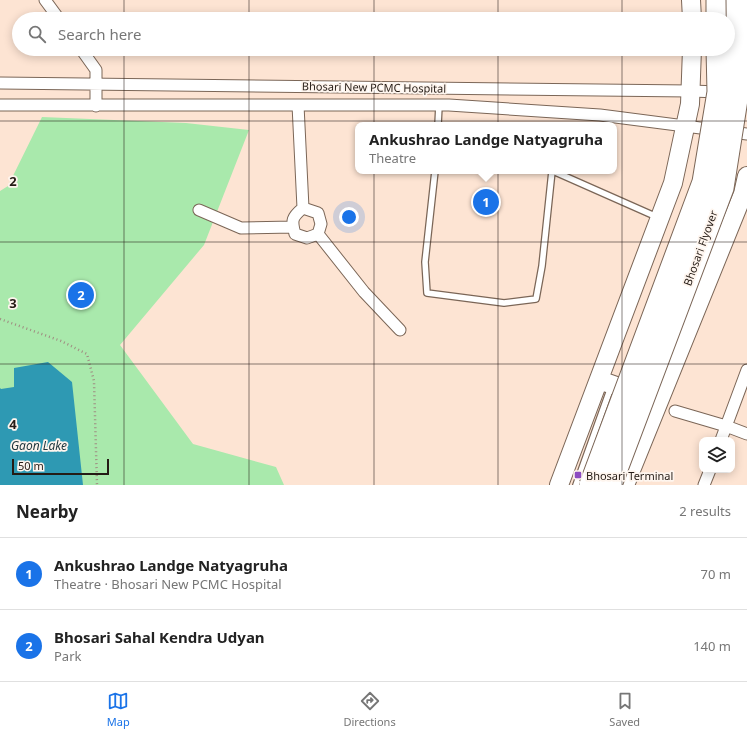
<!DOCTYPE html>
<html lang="en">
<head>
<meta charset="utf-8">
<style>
	body { margin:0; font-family:"Noto Sans",sans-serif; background:#f2f2f2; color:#222 }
	.controls { position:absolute; right:12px; bottom:12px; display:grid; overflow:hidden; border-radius:8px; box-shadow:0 2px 10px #0003 }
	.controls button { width:36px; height:36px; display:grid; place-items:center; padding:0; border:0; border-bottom:1px solid #e0e0e0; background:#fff; color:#222; font:20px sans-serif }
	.scale { position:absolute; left:12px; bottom:10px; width:97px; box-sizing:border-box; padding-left:4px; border:2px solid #241b15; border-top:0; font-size:11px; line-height:14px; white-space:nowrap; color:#241b15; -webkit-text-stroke:3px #fef5ee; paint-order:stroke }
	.you { position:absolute; left:349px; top:217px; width:14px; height:14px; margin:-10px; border:3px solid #fff; border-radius:50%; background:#1a73e8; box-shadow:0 0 0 6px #1a73e833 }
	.badge { display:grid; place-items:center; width:26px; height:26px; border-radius:50%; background:#1a73e8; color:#fff; font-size:13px; font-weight:700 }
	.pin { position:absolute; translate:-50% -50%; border:2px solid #fff; box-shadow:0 1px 4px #0006 }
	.popup { position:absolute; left:355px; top:122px; width:262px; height:52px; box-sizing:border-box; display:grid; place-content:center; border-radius:8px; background:#fff; filter:drop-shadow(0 1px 3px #0005); font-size:13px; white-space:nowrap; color:#767676 }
	.popup b { font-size:15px; color:#222 }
	.popup::after { content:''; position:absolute; left:50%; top:100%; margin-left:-8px; border:8px solid transparent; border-top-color:#fff }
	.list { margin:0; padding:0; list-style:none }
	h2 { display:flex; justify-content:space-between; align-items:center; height:52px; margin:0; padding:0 16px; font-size:17px }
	h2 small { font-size:13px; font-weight:400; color:#767676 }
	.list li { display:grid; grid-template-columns:26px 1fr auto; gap:12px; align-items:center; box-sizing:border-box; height:72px; padding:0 16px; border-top:1px solid #e0e0e0 }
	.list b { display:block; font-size:15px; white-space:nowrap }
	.list p { margin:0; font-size:13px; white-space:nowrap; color:#767676 }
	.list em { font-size:13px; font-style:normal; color:#767676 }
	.icon { flex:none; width:22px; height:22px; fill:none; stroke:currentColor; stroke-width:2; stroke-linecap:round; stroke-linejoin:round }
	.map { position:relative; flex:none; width:747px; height:485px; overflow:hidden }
	.search { position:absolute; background:#fff; box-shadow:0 2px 10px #0003; left:12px; right:12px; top:12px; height:44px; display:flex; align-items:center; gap:10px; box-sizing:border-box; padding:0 14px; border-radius:22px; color:#767676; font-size:15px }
	.sheet { height:196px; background:#fff }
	nav { display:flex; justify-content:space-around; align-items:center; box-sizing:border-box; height:56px; border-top:1px solid #e0e0e0; background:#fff; font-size:11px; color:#767676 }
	nav a { display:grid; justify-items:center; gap:2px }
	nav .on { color:#1a73e8 }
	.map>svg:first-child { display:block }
	.green { fill:#a9e9ac }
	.water { fill:#2e99b3 }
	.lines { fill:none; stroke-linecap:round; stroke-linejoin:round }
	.lane-casing { stroke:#7b6657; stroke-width:8 }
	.street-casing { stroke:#7b6657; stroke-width:13 }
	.primary-casing { stroke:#7b6657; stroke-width:20 }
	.highway-casing { stroke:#7b6657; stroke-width:23 }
	.path { stroke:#9f8d81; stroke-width:2.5; stroke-dasharray:1 3; stroke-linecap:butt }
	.lane { stroke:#fff; stroke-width:5.5 }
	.street { stroke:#fff; stroke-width:11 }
	.primary { stroke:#fff; stroke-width:18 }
	.highway { stroke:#fff; stroke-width:21 }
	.highway-bridge-casing { stroke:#7b6657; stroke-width:23; stroke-linecap:butt }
	.highway-bridge { stroke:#fff; stroke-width:21 }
	.grid { fill:none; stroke:#241b15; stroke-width:1; stroke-opacity:0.55 }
	.poi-dot { fill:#8d4cc1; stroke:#fef5ee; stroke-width:1.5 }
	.labels { text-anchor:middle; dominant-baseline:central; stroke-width:3.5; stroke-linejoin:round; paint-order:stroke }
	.street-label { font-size:11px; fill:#241b15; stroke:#fef5ee }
	.poi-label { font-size:11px; fill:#241b15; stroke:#fef5ee; text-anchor:start }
	.water-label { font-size:12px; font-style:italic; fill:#1f363d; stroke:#fef5ee }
	.grid-label { font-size:13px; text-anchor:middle; font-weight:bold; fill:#241b15; stroke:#fef5ee; stroke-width:3.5; stroke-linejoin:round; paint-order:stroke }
</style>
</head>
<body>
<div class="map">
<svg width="747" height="485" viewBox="0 0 747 485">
	<rect width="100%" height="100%" fill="#fde4d3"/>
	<!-- green -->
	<path class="green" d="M42 117 186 123 249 130 204 245 120 345 193 444 276 467 284 485H0V191L8 186Z"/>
	<!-- water -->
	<path class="water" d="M48 362 72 382 83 485H0V388L1 389 14 387V368Z"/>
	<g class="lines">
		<!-- lane casing -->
		<g class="lane-casing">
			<path id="lane" d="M438 125 439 105
				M435 171 425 262 427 293 504 303 536 299 542 266 552 171
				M553 171 657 217
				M576 485 611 387"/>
		</g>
		<!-- street casing -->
		<g class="street-casing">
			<path id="street" d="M45 0 59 19
				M81 49 96 70V106
				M0 83 690 91 721 92
				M0 105H449L600 115 747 134
				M298 105 303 208
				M303 208 318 213 321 224 318 234 307 238 295 234C291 220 292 217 303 208Z
				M199 210 241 228 293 227
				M318 234 364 292 400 330
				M675 411 726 426 747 434
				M721 440 747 370
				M704 485 710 470"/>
		</g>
		<!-- primary casing -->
		<g class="primary-casing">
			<path id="primary" d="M691 0 692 19
				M599 380 639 394
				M559 485 673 183 690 104 692 49
				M625 485 743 194 747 176"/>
		</g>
		<!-- highway casing -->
		<g class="highway-casing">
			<path id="highway" d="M717 0V19"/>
		</g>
		<!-- path -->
		<path class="path" d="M0 319 61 341 87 354 94 381 97 485"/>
		<!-- lane -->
		<use href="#lane" class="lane"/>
		<!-- street -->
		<use href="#street" class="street"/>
		<!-- primary -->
		<use href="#primary" class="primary"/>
		<!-- highway -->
		<use href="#highway" class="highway"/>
		<!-- highway-bridge casing -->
		<g class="highway-bridge-casing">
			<path id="highway-bridge" d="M590 485 703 182 718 92 717 49
				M611 485 723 188 738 93 737 0"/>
		</g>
		<!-- highway-bridge -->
		<use href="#highway-bridge" class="highway-bridge"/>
	</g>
	<!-- grid -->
	<path class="grid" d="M124 0V19M249 0V19M374 0V19M498 0V19M622 0V19M124 49V485M249 49V485M374 49V485M498 49V485M622 49V485M0 121H747M0 242H747M0 364H747"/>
	<!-- markers -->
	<rect class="poi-dot" x="574" y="471" width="8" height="8" rx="2"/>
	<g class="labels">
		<!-- street labels -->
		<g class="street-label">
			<text transform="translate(374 87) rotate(1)">Bhosari New PCMC Hospital</text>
			<text transform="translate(700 248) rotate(-70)">Bhosari Flyover</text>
		</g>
		<!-- poi labels -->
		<g class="poi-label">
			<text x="586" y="475">Bhosari Terminal</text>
		</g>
		<!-- water labels -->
		<g class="water-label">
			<text x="39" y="445">Gaon Lake</text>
		</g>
	</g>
	<g class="grid-label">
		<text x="13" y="186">2</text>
		<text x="13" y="308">3</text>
		<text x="13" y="429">4</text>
	</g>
</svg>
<div class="controls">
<button><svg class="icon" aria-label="layers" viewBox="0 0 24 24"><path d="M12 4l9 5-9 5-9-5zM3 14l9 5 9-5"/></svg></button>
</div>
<div class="scale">50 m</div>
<div class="you"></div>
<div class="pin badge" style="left:486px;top:202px">1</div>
<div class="popup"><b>Ankushrao Landge Natyagruha</b>Theatre</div>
<div class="pin badge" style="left:81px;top:295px">2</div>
<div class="search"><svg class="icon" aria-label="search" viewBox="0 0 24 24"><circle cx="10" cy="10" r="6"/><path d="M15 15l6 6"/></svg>Search here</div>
</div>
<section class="sheet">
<h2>Nearby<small>2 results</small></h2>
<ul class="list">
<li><span class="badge">1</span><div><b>Ankushrao Landge Natyagruha</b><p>Theatre · Bhosari New PCMC Hospital</p></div><em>70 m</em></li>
<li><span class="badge">2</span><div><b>Bhosari Sahal Kendra Udyan</b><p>Park</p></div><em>140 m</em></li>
</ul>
</section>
<nav>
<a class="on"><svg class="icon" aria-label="map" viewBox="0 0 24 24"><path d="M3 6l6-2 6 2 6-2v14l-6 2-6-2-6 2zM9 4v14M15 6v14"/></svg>Map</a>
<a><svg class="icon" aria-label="directions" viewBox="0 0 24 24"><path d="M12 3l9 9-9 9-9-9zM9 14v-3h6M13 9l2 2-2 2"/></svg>Directions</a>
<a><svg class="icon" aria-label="saved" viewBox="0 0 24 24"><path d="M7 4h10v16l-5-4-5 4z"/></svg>Saved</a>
</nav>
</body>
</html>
